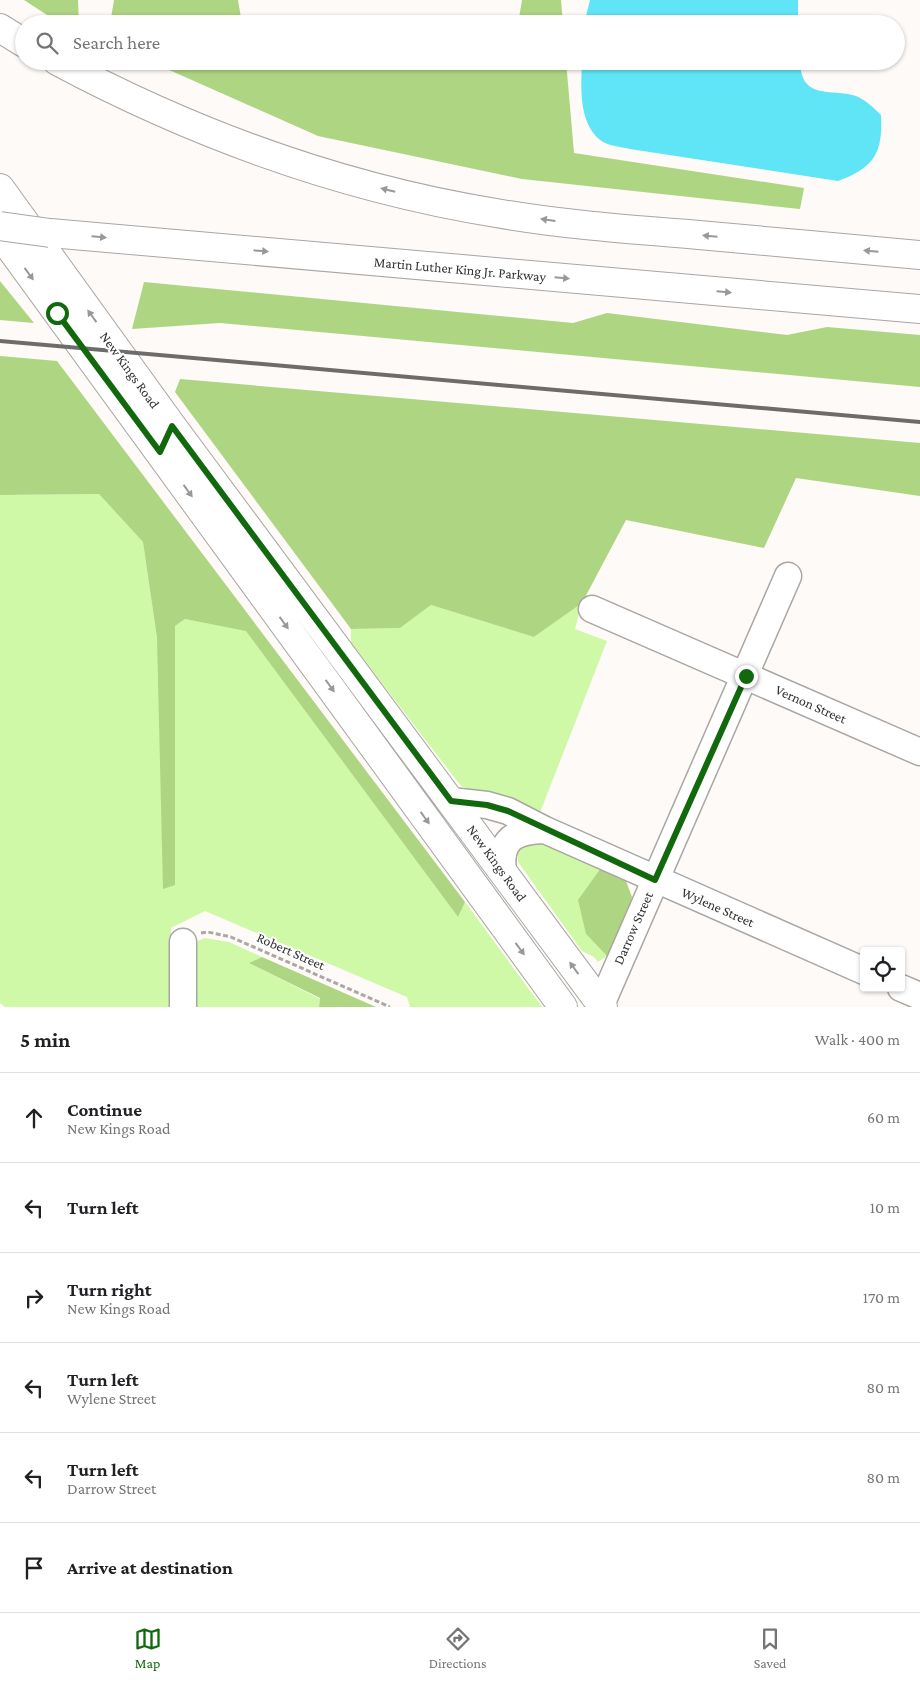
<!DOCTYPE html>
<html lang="en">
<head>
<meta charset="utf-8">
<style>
	body { margin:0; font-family:"Crimson Pro",serif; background:#f2f2f2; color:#202124 }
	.controls { position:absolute; right:15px; bottom:15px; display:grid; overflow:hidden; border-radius:5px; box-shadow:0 1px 4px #0004 }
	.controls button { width:45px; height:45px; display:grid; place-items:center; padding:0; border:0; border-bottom:1px solid #e0e0e0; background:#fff; color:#202124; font:25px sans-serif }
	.stop { position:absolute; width:15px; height:15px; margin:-11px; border:4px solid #11680d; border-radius:50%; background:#fff }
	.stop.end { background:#11680d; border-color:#fff; box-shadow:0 1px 5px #0008 }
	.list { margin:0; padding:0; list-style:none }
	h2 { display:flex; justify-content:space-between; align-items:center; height:65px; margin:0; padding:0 20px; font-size:21px }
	h2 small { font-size:16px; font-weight:400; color:#757577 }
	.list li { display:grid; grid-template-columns:32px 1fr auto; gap:15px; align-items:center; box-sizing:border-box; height:90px; padding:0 20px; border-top:1px solid #e0e0e0 }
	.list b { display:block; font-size:19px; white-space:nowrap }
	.list p { margin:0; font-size:16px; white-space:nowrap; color:#757577 }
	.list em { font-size:16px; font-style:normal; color:#757577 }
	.icon { flex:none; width:28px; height:28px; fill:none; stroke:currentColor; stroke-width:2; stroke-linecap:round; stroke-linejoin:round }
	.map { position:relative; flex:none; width:920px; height:1007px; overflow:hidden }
	.search { position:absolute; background:#fff; box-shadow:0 1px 4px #0004; left:15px; right:15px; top:15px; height:55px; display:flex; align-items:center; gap:12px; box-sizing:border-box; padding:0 18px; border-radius:28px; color:#757577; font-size:19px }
	.sheet { height:605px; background:#fff }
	nav { display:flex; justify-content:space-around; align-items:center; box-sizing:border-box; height:70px; border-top:1px solid #e0e0e0; background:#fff; font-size:14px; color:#757577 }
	nav a { display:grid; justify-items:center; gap:2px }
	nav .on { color:#11680d }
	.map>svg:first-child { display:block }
	.green { fill:#cff9a6 }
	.forest { fill:#add582 }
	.water { fill:#5fe5f5 }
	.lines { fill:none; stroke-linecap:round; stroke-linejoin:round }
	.minor-casing { stroke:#a9a6a3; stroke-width:29 }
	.major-casing { stroke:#a9a6a3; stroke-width:30 }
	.highway-casing { stroke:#a9a6a3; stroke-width:30 }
	.path { stroke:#aba9a7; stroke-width:3; stroke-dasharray:5 2.5; stroke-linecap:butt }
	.minor { stroke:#fff; stroke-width:26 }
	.major { stroke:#fff; stroke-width:28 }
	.highway { stroke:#fff; stroke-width:28 }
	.rail { stroke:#6d6c6a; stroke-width:4 }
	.highway-bridge-casing { stroke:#a9a6a3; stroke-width:30; stroke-linecap:butt }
	.highway-bridge { stroke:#fff; stroke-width:28 }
	.oneway { fill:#989898 }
	.route { stroke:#11680d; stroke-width:6 }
	.labels { text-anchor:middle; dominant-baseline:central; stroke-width:4; stroke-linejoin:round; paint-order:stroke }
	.street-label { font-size:14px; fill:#323130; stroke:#fff }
</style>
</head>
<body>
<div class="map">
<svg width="920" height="1007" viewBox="0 0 920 1007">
	<rect width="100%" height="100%" fill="#fdfaf7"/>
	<!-- green -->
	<path class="green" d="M99 494 143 542 157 638 175 885V626L185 619 246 630 458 917 465 902 542 1007H410L407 997 205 911 171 928 172 1007H5L0 1003V495Z
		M582 603 575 629 607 641 539 815 473 795 469 789 461 786 351 643V629L400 628 431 605 534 637Z
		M535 838 601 868 586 934 607 956 598 962 594 957 582 951 518 862V853L514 848Z
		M205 938 229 942 262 957 249 963 320 999 319 1007H190L195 942Z"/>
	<!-- forest -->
	<path class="forest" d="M24 0H78L79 24H61Z
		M114 0H238L242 24H110Z
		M522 0H561L563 24H518Z
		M149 61H432L512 66 513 61H566L574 153 804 188 800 209 522 179 318 136Z
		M0 281 34 323 0 320Z
		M144 282 573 323 607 313 787 335 827 327 920 335V387L220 323 132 329Z
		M0 356 57 361 465 902 458 917 246 631 185 619 175 626V885L163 889 157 638 143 542 99 494 0 495Z
		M180 379 920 443V496L796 478 764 548 626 520 582 603 534 637 431 605 400 628 351 629 175 392Z
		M601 868 626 881 632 897 617 945 607 956 586 934 578 900Z
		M262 957 376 1007H319L320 998 249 963Z"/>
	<!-- water -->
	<path class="water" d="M590 0H798V24H584Z
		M582 61H800C801 101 831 88 856 96 866 100 874 108 881 115 883 153 874 168 838 181L630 149C622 147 610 146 603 142 578 125 581 88 582 61Z"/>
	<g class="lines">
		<!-- minor casing -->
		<g class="minor-casing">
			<path id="minor" d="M592 609 920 752
				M451 801 487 805 508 811 545 830 864 971
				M503 872C499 839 514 831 545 830
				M183 942V1007
				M901 988 920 996
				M600 1007 788 576"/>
		</g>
		<!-- major casing -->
		<g class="major-casing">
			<path id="major" d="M0 188 172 426 603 1007
				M0 234 563 1007"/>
		</g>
		<!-- highway casing -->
		<g class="highway-casing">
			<path id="highway" d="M0 28 24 43
				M57 61C194 134 342 188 496 213 559 224 624 229 688 234 765 241 843 248 920 255
				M50 233 920 309"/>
		</g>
		<!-- path -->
		<path class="path" d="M201 933 208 932 231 937 390 1007"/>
		<!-- minor -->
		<use href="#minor" class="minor"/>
		<!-- major -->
		<use href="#major" class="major"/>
		<!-- highway -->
		<use href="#highway" class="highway"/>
		<!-- rail -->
		<path class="rail" d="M0 341 920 422"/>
		<!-- highway-bridge casing -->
		<g class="highway-bridge-casing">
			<path id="highway-bridge" d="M0 226 50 233"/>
		</g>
		<!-- highway-bridge -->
		<use href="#highway-bridge" class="highway-bridge"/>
	</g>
	<!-- one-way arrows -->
	<defs><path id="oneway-solid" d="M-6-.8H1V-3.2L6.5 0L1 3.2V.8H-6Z" transform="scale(1.25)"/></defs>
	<g class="oneway">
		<use href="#oneway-solid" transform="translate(388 190) rotate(-166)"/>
		<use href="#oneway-solid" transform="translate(548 220) rotate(-172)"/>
		<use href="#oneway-solid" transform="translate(710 236) rotate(-175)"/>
		<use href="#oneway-solid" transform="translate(99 237) rotate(5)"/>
		<use href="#oneway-solid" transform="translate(261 251) rotate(5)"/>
		<use href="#oneway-solid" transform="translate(871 251) rotate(-175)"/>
		<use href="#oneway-solid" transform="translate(29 274) rotate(54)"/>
		<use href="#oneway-solid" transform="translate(562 278) rotate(5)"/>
		<use href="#oneway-solid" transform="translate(724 292) rotate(5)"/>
		<use href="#oneway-solid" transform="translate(92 316) rotate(-126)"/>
		<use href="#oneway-solid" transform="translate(188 491) rotate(54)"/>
		<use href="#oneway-solid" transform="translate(284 623) rotate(54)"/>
		<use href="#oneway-solid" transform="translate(330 686) rotate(54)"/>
		<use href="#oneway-solid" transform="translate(425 818) rotate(54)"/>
		<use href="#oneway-solid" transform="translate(520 949) rotate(54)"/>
		<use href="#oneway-solid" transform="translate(574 968) rotate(-126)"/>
	</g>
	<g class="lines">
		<!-- route -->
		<path class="route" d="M57 313 160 452 172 426 451 801 487 805 508 811 655 880 746 676"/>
	</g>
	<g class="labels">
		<!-- street labels -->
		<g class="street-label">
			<text transform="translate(460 269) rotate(5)">Martin Luther King Jr. Parkway</text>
			<text transform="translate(130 370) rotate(54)">New Kings Road</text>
			<text transform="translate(811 704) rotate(24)">Vernon Street</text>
			<text transform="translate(497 863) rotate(54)">New Kings Road</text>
			<text transform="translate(718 907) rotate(24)">Wylene Street</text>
			<text transform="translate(633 928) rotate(-66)">Darrow Street</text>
			<text transform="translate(291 951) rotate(24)">Robert Street</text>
		</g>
	</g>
</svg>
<div class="controls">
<button><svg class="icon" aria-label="locate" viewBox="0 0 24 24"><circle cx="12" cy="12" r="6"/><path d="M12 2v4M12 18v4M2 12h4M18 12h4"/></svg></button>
</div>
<div class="stop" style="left:57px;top:313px"></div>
<div class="stop end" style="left:746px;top:676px"></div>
<div class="search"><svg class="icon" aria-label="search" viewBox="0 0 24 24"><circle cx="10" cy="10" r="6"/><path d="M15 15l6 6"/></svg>Search here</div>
</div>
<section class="sheet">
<h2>5 min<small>Walk · 400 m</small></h2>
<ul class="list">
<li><svg class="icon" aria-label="ahead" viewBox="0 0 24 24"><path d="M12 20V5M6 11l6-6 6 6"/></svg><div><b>Continue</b><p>New Kings Road</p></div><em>60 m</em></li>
<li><svg class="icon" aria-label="left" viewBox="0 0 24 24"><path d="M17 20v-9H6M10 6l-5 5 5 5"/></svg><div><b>Turn left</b></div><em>10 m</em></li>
<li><svg class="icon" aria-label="right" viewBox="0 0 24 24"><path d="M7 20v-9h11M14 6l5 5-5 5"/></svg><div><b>Turn right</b><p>New Kings Road</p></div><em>170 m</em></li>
<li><svg class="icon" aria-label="left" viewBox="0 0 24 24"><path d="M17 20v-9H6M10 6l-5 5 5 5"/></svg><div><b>Turn left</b><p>Wylene Street</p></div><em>80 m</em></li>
<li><svg class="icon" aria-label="left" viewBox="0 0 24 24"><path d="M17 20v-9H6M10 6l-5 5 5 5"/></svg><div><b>Turn left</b><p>Darrow Street</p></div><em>80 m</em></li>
<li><svg class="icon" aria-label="arrive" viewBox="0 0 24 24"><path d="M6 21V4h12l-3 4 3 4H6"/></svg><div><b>Arrive at destination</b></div></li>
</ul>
</section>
<nav>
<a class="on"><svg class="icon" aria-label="map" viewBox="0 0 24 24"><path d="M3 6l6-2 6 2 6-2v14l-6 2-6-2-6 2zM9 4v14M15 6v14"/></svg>Map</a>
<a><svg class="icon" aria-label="directions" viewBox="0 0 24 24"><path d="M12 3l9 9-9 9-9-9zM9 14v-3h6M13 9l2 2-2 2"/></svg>Directions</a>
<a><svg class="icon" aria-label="saved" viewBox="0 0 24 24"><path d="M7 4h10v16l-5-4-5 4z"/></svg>Saved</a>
</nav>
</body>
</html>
